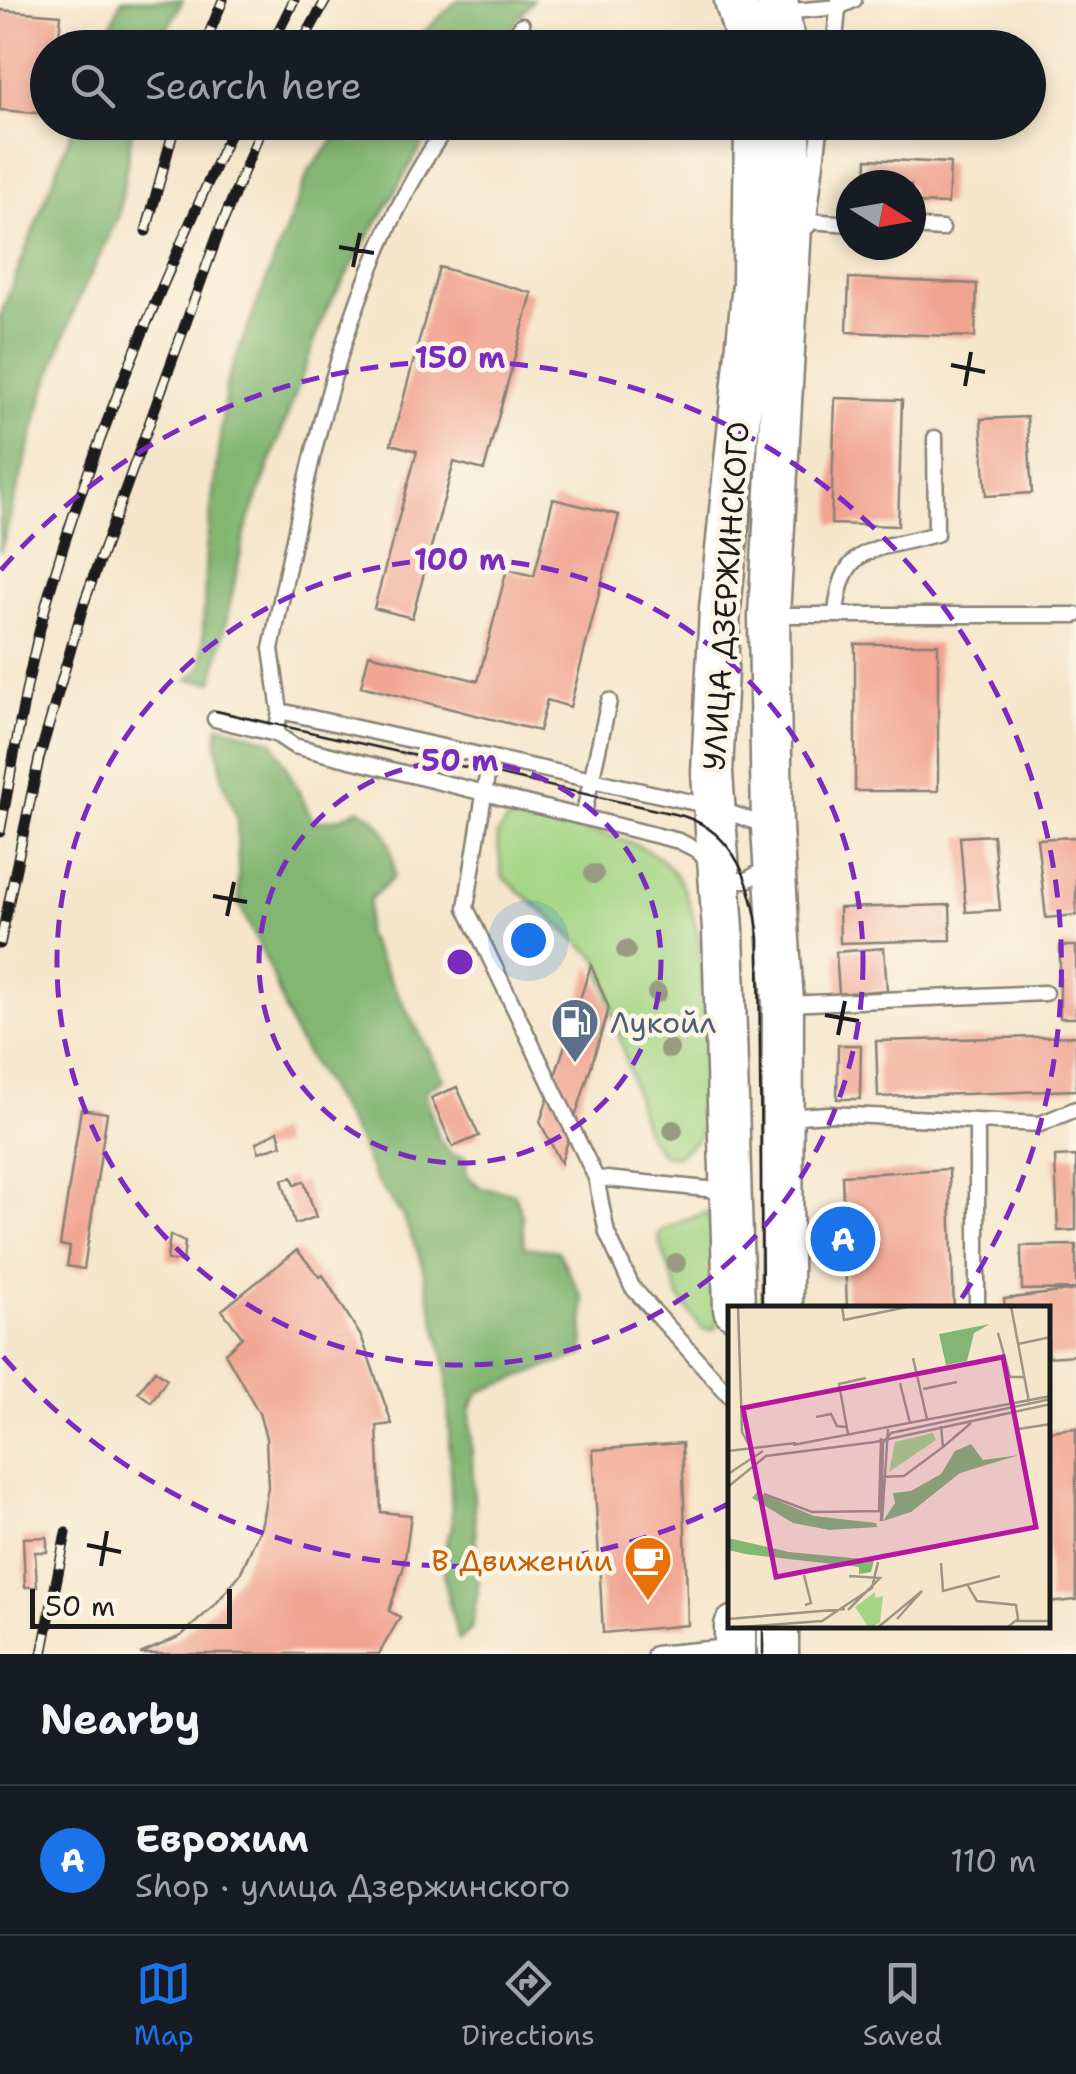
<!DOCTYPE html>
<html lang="en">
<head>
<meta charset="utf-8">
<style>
	body { margin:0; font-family:"Shantell Sans",sans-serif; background:#20242c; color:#f1f3f6 }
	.compass { position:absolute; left:836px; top:170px; width:90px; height:90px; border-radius:50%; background:#171b24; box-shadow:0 5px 15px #0003; rotate:101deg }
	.scale { position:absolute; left:30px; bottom:25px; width:202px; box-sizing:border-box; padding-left:10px; border:5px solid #1c1c1c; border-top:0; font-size:28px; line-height:35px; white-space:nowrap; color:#1c1c1c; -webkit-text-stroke:8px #fcf5e5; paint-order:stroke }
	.you { position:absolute; left:528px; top:940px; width:35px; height:35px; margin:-25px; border:8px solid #fff; border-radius:50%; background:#1a73e8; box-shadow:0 0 0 15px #1a73e833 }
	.badge { display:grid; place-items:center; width:65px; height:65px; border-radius:50%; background:#1a73e8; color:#fff; font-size:32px; font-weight:700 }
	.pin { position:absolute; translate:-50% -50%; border:5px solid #fff; box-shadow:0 2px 10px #0006 }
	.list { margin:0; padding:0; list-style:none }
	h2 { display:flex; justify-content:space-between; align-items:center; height:130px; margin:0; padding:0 40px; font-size:42px }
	h2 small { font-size:32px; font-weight:400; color:#9ea1a6 }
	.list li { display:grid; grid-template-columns:65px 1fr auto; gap:30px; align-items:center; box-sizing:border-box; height:150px; padding:0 40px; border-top:2px solid #363941 }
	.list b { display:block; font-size:38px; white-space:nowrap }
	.list p { margin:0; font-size:32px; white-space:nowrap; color:#9ea1a6 }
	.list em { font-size:32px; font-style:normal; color:#9ea1a6 }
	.icon { flex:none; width:55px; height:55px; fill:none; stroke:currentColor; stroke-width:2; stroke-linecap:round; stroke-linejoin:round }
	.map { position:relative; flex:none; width:1076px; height:1654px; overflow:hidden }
	.search { position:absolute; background:#171b24; box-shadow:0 5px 15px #0003; left:30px; right:30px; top:30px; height:110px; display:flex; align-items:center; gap:25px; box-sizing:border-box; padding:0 35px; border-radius:55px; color:#9ea1a6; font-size:38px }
	.sheet { height:280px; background:#171b24 }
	nav { display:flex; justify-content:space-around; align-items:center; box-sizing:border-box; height:140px; border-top:2px solid #363941; background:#171b24; font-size:28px; color:#9ea1a6 }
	nav a { display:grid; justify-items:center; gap:5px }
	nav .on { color:#1a73e8 }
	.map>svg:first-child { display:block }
	.green { fill:#a3d584; stroke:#607850; stroke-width:2.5 }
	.forest { fill:#82b672; stroke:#4f6947; stroke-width:2.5 }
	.building { fill:#f1a391 }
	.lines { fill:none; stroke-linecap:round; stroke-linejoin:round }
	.service-casing { stroke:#888174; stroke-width:19 }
	.secondary-casing { stroke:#888174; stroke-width:45 }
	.service { stroke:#fff; stroke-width:14 }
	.secondary { stroke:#fff; stroke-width:40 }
	.tram { stroke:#1c1c1c; stroke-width:2.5 }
	.rail-casing { stroke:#1c1c1c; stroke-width:11 }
	.rail { stroke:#fcf5e5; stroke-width:8; stroke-dasharray:22; stroke-linecap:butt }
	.tree { fill:#989b7f }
	.ticks { fill:none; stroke:#1c1c1c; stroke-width:4 }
	.ring { fill:none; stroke:#7b2cbf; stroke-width:5; stroke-dasharray:18 12 }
	.labels { text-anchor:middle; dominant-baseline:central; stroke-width:9; stroke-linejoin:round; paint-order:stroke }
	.street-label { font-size:30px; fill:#1c1c1c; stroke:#fcf5e5 }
	.service-label { font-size:30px; fill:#4e5e75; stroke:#fcf5e5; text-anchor:start }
	.food-label { font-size:30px; fill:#c56008; stroke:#fcf5e5; text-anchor:end }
	.inset-road { fill:none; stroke:#9e9585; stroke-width:2.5 }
	.view { fill:#b5179e; fill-opacity:0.15; stroke:#b5179e; stroke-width:5 }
	.inset-edge { fill:none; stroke:#1c1c1c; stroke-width:5 }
	.centre { fill:#7b2cbf; stroke:#fcf5e5; stroke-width:5 }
	.ring-label { font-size:30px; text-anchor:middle; font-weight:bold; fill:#7b2cbf; stroke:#fcf5e5; stroke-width:9; stroke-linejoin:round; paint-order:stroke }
</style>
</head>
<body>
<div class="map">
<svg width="1076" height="1654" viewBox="0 0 1076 1654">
	<rect width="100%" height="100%" fill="#fcf5e5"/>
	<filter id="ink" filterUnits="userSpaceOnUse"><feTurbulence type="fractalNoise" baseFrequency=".01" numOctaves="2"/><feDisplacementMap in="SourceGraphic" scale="20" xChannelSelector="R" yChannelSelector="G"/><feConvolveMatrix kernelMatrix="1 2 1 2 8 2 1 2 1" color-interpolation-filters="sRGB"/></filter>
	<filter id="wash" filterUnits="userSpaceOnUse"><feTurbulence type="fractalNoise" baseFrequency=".0048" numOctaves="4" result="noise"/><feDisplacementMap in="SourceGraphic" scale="40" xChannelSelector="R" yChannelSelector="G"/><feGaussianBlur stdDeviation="2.25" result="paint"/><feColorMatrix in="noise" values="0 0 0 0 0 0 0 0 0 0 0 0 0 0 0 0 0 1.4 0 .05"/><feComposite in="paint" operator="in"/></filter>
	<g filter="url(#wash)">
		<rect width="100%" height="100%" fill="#f5e6cb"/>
		<!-- green -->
		<path class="green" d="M526 817C570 828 630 832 665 863 717 911 704 1058 703 1126L698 1138 677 1156 662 1154 646 1133 598 959 502 876 497 835 508 820Z
			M707 1212 713 1234 719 1324 712 1330 702 1329 679 1297 658 1237 664 1229Z"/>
		<!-- forest -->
		<path class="forest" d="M121 0H183L162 38V47H103Z
			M458 0H533L495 47H408Z
			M75 122 133 123 119 215 76 305 45 390 0 553V317Z
			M348 123H435L326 310 246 529 213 682 188 680 202 665 206 549 227 381 309 171Z
			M219 725 273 741 314 822 340 818 359 809C388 823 393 847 394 877L370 899 365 933 444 1079 425 1091 437 1136 451 1155 466 1157V1174L481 1188 514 1193 522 1214 524 1247 558 1251 583 1299 584 1354 479 1392 470 1410 478 1590 471 1630 459 1640C450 1608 434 1558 452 1528L447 1370 420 1257 402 1215 375 1179 356 1136 292 1030 270 968 239 904 237 818 223 780 217 743Z"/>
		<g id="blocks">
			<!-- building -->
			<path class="building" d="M0 10 61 15 58 48H48V114L0 110Z
				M867 159 950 163 948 204 911 203V185H866Z
				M439 267 532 293 484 470 454 462 412 618 374 608 417 451 391 444Z
				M849 278 977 284 975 337 847 332Z
				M835 398 902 400 898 526 831 524Z
				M1027 417 1032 493 986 496 981 419Z
				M553 499 619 515 570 707 547 700 539 731 361 686 369 654 478 681 507 569 534 576Z
				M855 644H938V791H855Z
				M993 835 1000 910 966 912 960 837Z
				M1076 837V915L1046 918 1037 839Z
				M950 905 951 940 840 943 839 908Z
				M1060 946H1076V1018H1060Z
				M884 948 887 990 839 994 836 952Z
				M591 965 609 1008 561 1163 540 1122Z
				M1076 1036V1090L878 1097 876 1041Z
				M838 1045H861L860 1099H837Z
				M457 1087 479 1136 453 1147 431 1098Z
				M81 1109 107 1113 84 1269 67 1266 70 1247 60 1245Z
				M278 1131 282 1145 259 1152 256 1143Z
				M1076 1156V1230L1058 1231 1055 1157Z
				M949 1169 954 1309H847L842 1175Z
				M292 1177 295 1185 304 1181 316 1217 295 1224 282 1180Z
				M170 1235 185 1242 183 1262 167 1260Z
				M1076 1245V1289L1022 1290 1021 1246Z
				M297 1250 320 1277 323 1275 362 1338 392 1424 377 1426 381 1512 411 1515 404 1566 389 1611 400 1617 379 1654H140L181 1636 215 1605 240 1574 261 1527 268 1487 266 1438 259 1413 225 1353 242 1337 222 1310Z
				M1076 1290V1355L1048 1357V1309H1005L1004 1299Z
				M155 1370 167 1379 151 1402 138 1392Z
				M1076 1428V1600L1048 1603V1431Z
				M682 1443 688 1625 603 1633 593 1450Z
				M47 1537V1552H35L37 1587H25L23 1538Z"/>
		</g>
	</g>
	<g filter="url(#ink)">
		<use href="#blocks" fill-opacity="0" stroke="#888174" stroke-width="2.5"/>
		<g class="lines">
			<!-- service casing -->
			<g class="service-casing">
				<path id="service" d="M781 12 839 7 854 0
					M505 48 522 25
					M834 48 839 1
					M809 221 851 224
					M808 226 821 122
					M911 227 942 229
					M836 614C842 541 874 552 936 534L935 438
					M772 615H1076
					M280 711 714 807 766 826
					M215 719 276 734 294 746 679 841 697 850 709 863
					M276 734 280 711 271 649 279 610C313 446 350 260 450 122
					M490 757 466 908 596 1178 727 1191
					M583 817 609 701
					M721 880H747L770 866
					M786 1004 1045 993
					M785 1117 828 1114 1040 1124 1076 1109
					M596 1178 607 1233 632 1287 731 1397
					M977 1309V1124
					M655 1654 729 1647"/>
			</g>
			<!-- secondary casing -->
			<g class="secondary-casing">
				<path id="secondary" d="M735 0 749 48
					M777 0 785 48
					M734 1309 723 930 712 773 720 609 753 284 755 122
					M782 1309 783 1004 772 828 769 615 791 226 790 122
					M735 1654V1626
					M778 1654V1626"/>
			</g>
			<!-- service -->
			<use href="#service" class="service"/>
			<!-- secondary -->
			<use href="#secondary" class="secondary"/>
			<!-- tram -->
			<path class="tram" d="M216 711 683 816C737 833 753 887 759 938L762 1309
				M763 1654V1626"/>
			<!-- rail casing -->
			<g class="rail-casing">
				<path id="rail" d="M203 48 223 0
					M270 48 294 0
					M299 48 326 0
					M146 231 176 122
					M0 832C15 753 27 672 49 594 95 432 166 276 235 122
					M0 944 39 759 84 603 220 229 264 122
					M42 1654 66 1533"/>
			</g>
			<!-- rail -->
			<use href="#rail" class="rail"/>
		</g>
		<!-- trees -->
		<g class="tree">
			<circle cx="594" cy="874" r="10"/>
			<circle cx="626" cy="950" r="10"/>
			<circle cx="657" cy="993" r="10"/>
			<circle cx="669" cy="1049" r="10"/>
			<circle cx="673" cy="1130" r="10"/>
			<circle cx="676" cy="1263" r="10"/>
		</g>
	</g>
	<!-- ticks -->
	<path class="ticks" d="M339 247 374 253M353 267 360 233M951 365 985 372M965 386 971 352M213 896 247 902M227 916 234 882M825 1015 859 1021M838 1035 845 1001M87 1545 121 1552M101 1566 107 1531"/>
	<!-- distance rings -->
	<g class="ring">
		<circle cx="460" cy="962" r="201"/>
		<circle cx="460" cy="962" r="403"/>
		<path d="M730 1503A604 604 0 0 1 1 1354M1 570A604 604 0 0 1 955 1308"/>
	</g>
	<!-- icons -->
	<defs>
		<g id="fuel-pin" transform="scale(2.5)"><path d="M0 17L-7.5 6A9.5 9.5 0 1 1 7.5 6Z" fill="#5c6f8a" stroke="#fcf5e5"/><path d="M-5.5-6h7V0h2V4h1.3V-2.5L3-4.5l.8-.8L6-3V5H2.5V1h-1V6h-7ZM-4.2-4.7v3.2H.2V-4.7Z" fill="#fff"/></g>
		<g id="cafe-pin" transform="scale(2.5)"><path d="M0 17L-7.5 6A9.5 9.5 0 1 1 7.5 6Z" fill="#e8710a" stroke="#fcf5e5"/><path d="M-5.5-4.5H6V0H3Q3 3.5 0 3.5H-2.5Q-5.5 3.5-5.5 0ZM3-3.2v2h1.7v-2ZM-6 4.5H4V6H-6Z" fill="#fff"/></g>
	</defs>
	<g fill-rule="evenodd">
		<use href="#fuel-pin" x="575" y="1022"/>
		<use href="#cafe-pin" x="648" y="1560"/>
	</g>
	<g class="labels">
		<!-- street labels -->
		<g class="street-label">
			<text transform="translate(726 596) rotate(-86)">УЛИЦА ДЗЕРЖИНСКОГО</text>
		</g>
		<!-- service labels -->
		<g class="service-label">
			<text x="610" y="1022">Лукойл</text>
		</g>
		<!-- food labels -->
		<g class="food-label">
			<text x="613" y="1560">В Движении</text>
		</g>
	</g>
	<!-- overview -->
	<g transform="translate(728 1306)">
		<rect width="322" height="322" fill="#f5e6cb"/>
		<path d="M205 127 208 134 161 166 167 136ZM147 286V292L155 290 152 317 141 322 127 301Z" fill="#a3d584"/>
		<path d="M262 18 246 27 239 55 218 59 211 28ZM243 138 255 154 291 149 232 167 183 206 155 215 167 197 165 187 183 185 213 168 227 145ZM29 186 86 210 148 217 149 221 101 224 65 217 24 192ZM0 232 61 246 146 254 143 266 131 268V261L17 248 0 244Z" fill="#82b672"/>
		<path class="inset-road" d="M10 0 14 126 26 148M114 0 116 14 184 0M283 0 301 96M270 27 282 71H297M290 38 323 31M185 52 199 113M172 77 182 117M195 83 229 76M284 106 290 123 323 118M88 111 103 108 109 120 118 121M120 128 111 78 138 72M65 139 323 90M215 141 243 117M0 145 68 137M0 168 35 145M152 171 176 170 215 141 213 120M1 180 38 150 147 136 323 98M36 188 84 206 155 205M151 205 153 132M153 215 155 137 163 127 323 93M154 215 160 123M213 257 215 285 272 270M76 269 83 297 77 299M240 280 249 295 288 299 290 313 277 323M120 304 152 272 121 270M0 313 117 303M289 315H323M0 322 94 315 144 282 150 256M148 323 194 285 169 313"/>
		<path class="view" d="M275 51 308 221 48 271 15 102Z"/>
		<rect width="322" height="322" class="inset-edge"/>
	</g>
	<circle cx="460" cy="962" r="15" class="centre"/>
	<g class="ring-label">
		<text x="460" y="368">150 m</text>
		<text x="460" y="570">100 m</text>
		<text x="460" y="771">50 m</text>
	</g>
</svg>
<svg class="compass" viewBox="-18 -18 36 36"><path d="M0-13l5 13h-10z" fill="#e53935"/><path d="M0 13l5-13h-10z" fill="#9ea1a6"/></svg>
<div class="scale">50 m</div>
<div class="you"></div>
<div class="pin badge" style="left:843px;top:1239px">A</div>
<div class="search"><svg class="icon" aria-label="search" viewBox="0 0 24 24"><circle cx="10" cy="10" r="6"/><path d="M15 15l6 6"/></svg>Search here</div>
</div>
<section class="sheet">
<h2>Nearby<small></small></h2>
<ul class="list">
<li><span class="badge">A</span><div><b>Еврохим</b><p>Shop · улица Дзержинского</p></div><em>110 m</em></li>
</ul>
</section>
<nav>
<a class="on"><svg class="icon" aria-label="map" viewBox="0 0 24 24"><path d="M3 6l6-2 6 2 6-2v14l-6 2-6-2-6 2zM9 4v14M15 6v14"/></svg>Map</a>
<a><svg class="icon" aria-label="directions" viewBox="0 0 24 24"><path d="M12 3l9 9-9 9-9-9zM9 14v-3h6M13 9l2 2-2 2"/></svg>Directions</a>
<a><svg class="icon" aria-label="saved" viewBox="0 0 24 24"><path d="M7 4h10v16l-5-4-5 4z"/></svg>Saved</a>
</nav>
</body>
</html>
